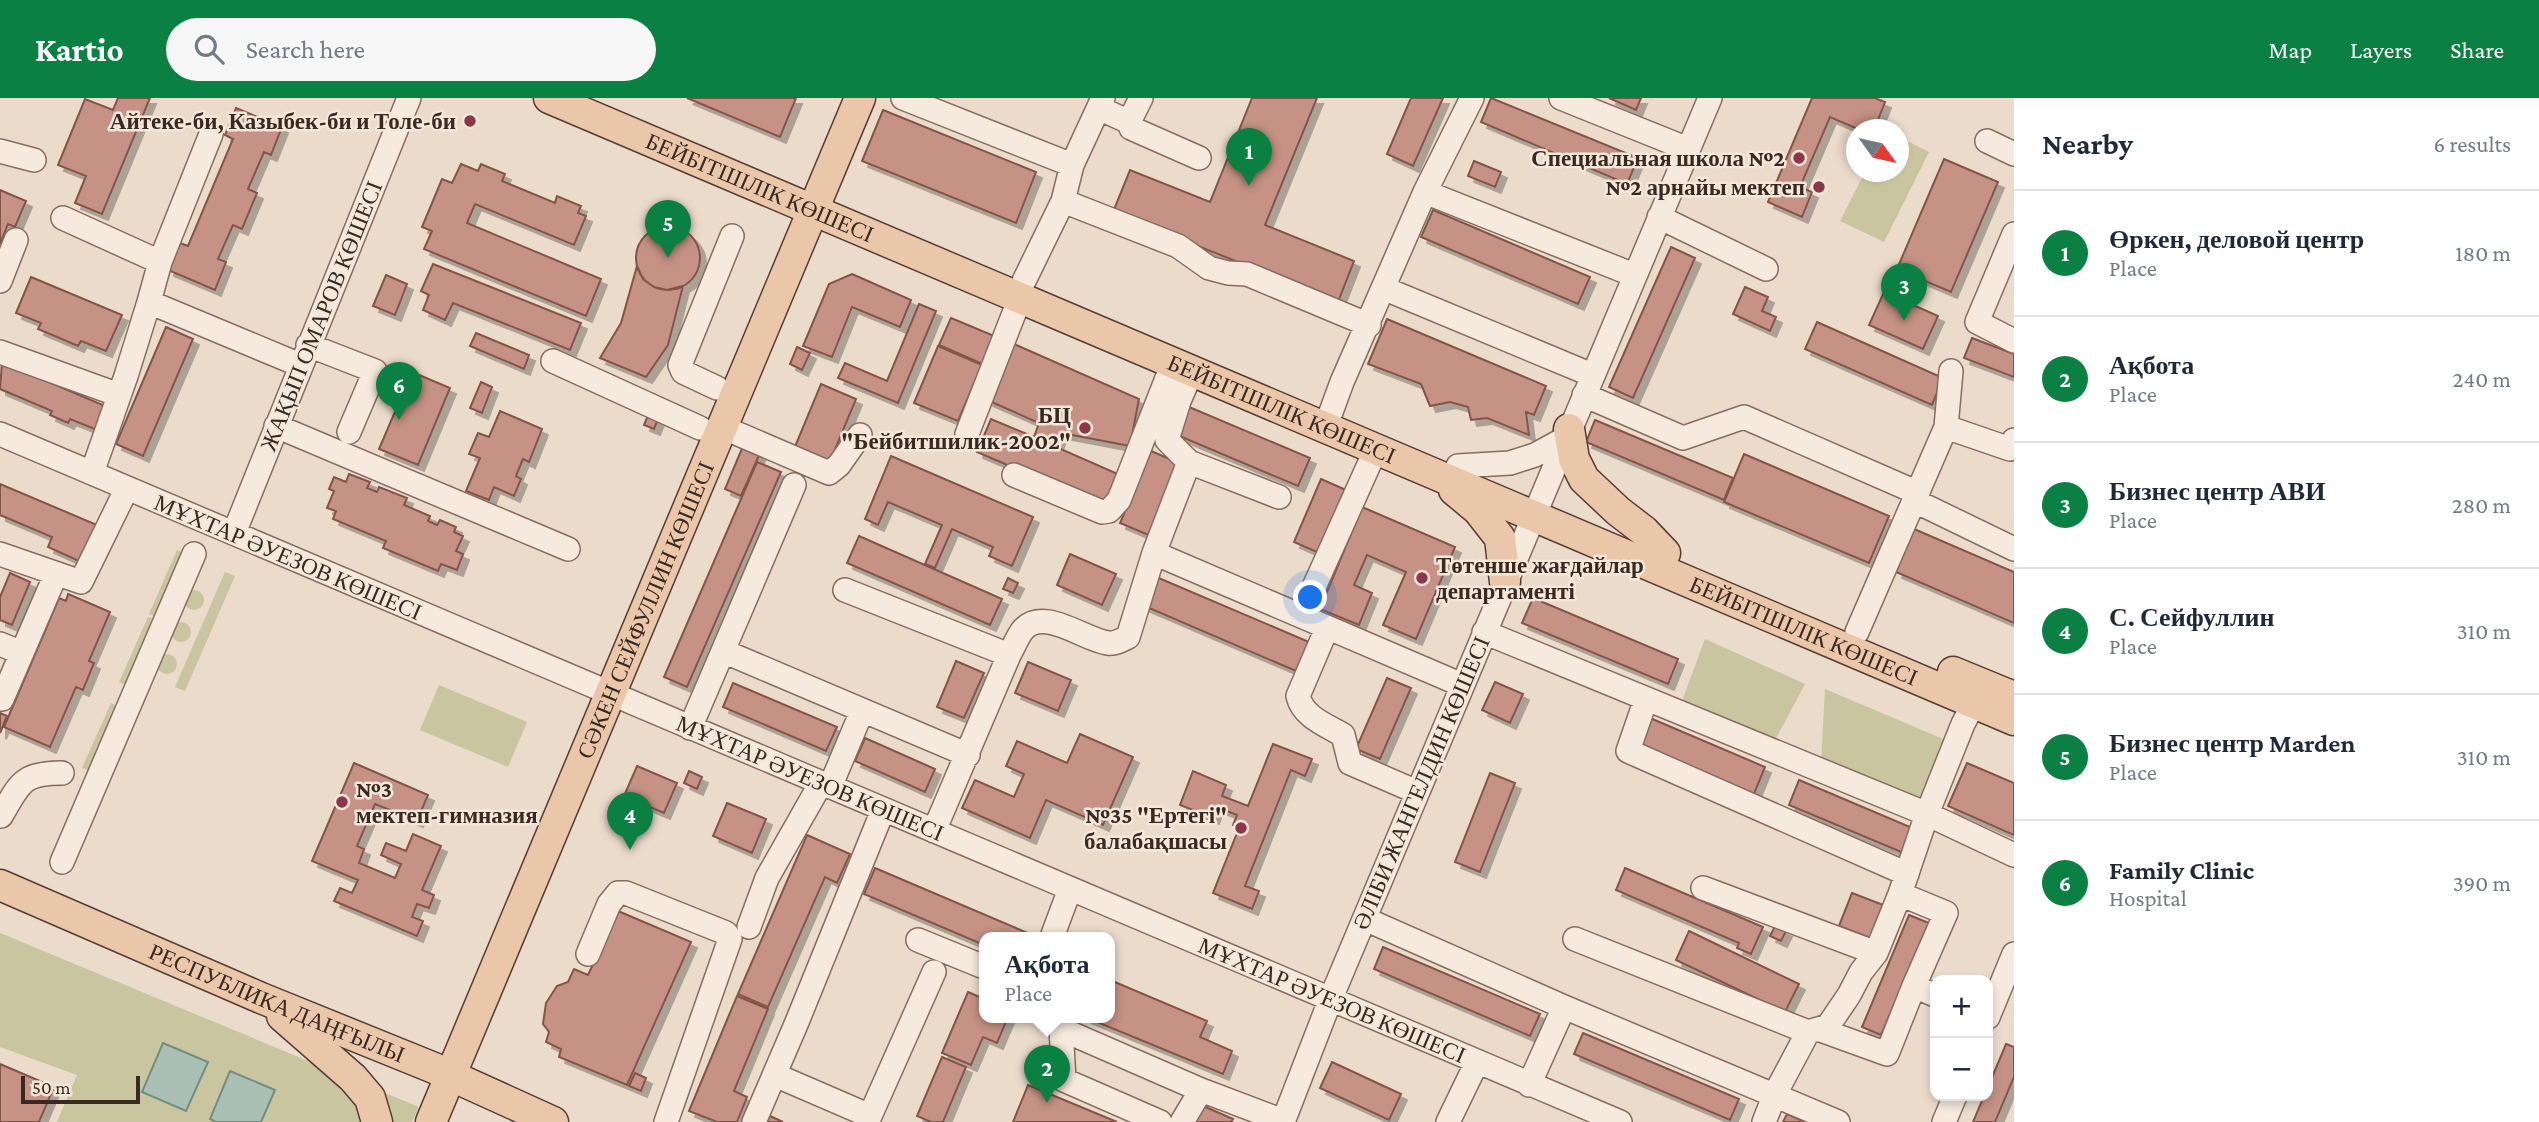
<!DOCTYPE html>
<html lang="en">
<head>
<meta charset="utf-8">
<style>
	body { margin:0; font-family:"Crimson Pro",serif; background:#f6f6f7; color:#1f2937 }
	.controls { position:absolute; right:21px; bottom:21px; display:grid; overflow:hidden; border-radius:14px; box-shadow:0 4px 10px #0003 }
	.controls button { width:63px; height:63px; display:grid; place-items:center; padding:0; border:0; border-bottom:2px solid #e0e1e3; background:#fff; color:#1f2937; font:35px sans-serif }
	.compass { position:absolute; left:1846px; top:21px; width:63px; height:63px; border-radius:50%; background:#fff; box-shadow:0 4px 10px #0003; rotate:123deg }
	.scale { position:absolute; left:21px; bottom:18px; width:119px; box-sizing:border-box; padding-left:7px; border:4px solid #382922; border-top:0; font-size:19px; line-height:24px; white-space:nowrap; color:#382922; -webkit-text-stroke:5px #f3e7da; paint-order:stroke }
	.you { position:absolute; left:1311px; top:500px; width:24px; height:24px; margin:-18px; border:5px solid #fff; border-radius:50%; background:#1a73e8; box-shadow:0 0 0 10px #1a73e833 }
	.badge { display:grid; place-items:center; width:46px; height:46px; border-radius:50%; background:#0b8043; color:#fff; font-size:23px; font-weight:700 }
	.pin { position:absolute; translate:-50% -58px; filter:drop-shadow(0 2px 4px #0008) }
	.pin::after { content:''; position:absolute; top:37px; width:24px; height:21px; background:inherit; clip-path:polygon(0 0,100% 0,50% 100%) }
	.popup { position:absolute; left:979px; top:834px; width:136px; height:91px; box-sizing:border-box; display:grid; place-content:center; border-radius:14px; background:#fff; filter:drop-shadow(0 2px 5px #0005); font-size:23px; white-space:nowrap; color:#747a83 }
	.popup b { font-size:26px; color:#1f2937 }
	.popup::after { content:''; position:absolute; left:50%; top:100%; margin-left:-14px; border:14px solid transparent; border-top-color:#fff }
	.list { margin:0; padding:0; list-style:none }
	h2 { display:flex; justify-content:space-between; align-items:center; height:91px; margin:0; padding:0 28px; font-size:30px }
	h2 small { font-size:23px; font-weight:400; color:#747a83 }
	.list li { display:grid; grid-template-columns:46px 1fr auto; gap:21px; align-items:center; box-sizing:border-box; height:126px; padding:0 28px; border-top:2px solid #e0e1e3 }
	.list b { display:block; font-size:26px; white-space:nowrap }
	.list p { margin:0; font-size:23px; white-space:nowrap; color:#747a83 }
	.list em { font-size:23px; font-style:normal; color:#747a83 }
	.icon { flex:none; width:38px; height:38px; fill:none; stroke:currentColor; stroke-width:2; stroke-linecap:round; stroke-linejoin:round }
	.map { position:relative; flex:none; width:2014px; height:1024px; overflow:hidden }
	header { display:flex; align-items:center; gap:42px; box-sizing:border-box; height:98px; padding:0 35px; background:#0b8043; color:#fff }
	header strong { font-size:33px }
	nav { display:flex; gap:38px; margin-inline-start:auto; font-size:24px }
	.search { width:490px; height:63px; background:#f6f6f7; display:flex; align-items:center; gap:18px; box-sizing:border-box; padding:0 24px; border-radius:38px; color:#747a83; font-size:26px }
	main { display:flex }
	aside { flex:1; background:#fff }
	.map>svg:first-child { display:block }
	.green { fill:#c8c59f }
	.water { fill:#abc0b5; stroke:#728e81; stroke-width:2 }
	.building { fill:#c59285; stroke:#835449; stroke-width:2; filter:url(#shadow) }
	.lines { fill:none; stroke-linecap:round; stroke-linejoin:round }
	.minor-casing { stroke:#866d61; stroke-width:26 }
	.major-casing { stroke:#553d34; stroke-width:33 }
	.minor { stroke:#f6eade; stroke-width:23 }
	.major { stroke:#e9c7a8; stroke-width:30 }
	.poi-dot { fill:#8f3649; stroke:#f3e7da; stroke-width:2.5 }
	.labels { text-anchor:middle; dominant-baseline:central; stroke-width:5; stroke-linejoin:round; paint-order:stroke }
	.poi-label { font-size:23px; font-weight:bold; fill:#382922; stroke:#f3e7da; text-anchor:end }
	.street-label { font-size:23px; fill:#382922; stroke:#f3e7da }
</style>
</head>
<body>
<header>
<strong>Kartio</strong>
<div class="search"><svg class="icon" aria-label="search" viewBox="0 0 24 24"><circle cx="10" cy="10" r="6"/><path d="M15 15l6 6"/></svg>Search here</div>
<nav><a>Map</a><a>Layers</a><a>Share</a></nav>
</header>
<main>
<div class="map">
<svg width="2014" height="1024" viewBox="0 0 2014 1024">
	<defs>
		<filter id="shadow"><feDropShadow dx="6" dy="6" stdDeviation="0" flood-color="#0004"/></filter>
	</defs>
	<rect width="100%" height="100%" fill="#ebdbcb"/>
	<!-- green -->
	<path class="green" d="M1899 39 1929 54 1884 144 1840 123 1865 74H1898Z
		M177 452 187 457 159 520 149 516Z
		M225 474 235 478 185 593 175 589Z
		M184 502a10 10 0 1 1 20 0a10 10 0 1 1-20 0Z
		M148 519 158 523 129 589 119 584Z
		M171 534a10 10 0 1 1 20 0a10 10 0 1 1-20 0Z
		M1705 541 1805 586 1773 646 1681 606Z
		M157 566a10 10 0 1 1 20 0a10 10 0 1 1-20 0Z
		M439 587 527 624 508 669 420 632Z
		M1825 591 1948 643 1923 707 1821 665Z
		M111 605 121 609 92 674 82 670Z
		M0 835 419 1009 412 1024H57L77 977 0 949Z"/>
	<!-- water -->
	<path class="water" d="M163 945 208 964 186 1013 142 994Z
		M230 973 275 992 261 1024H216L210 1021Z"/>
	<!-- building -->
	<path class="building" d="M118 0H150L102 116 75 105 86 78 58 67 85 1 113 12Z
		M687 0H796L780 39Z
		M1252 0H1317L1265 127 1354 163 1338 204 1113 114 1130 72 1210 104Z
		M1411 0H1443L1413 68 1387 56Z
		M1491 0 1638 60 1627 86 1481 24Z
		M1609 0H1641L1636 12Z
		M1812 0H1875L1885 4 1874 32H1860L1830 19 1800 89 1812 94 1802 119 1768 104Z
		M236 10 282 29 271 57 264 54 248 91 257 95 242 131 233 127 218 161 226 164 215 192 168 172 180 145 188 148 233 41 225 37Z
		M883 12 1036 74 1016 125 862 63Z
		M1944 61 1998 84 1951 194 1897 171Z
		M1474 63 1501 74 1495 89 1468 78Z
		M461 66 478 73 481 66 505 76 502 83 555 105 557 98 581 108 578 115 586 118 574 147 475 106 467 125 601 181 586 218 424 151 432 133 422 129 442 81 452 85Z
		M0 92 26 103 15 129 8 126 0 146Z
		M1433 112 1590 179 1578 206 1421 139Z
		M636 160a32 32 0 1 1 64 0a32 32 0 1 1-64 0Z
		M1671 149 1695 160 1633 300 1609 289Z
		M433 166 581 225 570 252 453 205 445 222 423 212 429 197 421 193Z
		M637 168 643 181 654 189 667 192 683 188 668 247 646 279 600 260 621 225Z
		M852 176 911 202 900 229 852 209 832 259 803 248 829 186Z
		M386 177 407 186 395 217 373 208Z
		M31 179 122 217 106 253 81 243 78 248 38 231 41 225 16 215Z
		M1745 189 1768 199 1762 213 1776 219 1770 233 1733 216Z
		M1884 194 1938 218 1923 251 1869 227Z
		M919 206 936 213 898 305 838 280 845 265 887 283Z
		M951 220 999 240 987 268 939 247Z
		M1387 221 1546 288 1534 317 1526 314 1529 337 1487 320 1471 322 1468 309 1450 304 1430 308 1421 286 1368 266Z
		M1817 224 1943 280 1932 307 1805 251Z
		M166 229 193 241 143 358 116 346Z
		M476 235 529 257 524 271 470 248Z
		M1972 240 2014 256V279L1964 260Z
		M1014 246 1139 301 1130 348 1061 335 1056 349 1120 377 1105 409 977 354 991 321 1034 339 1039 325 987 302Z
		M938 248 982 267 958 323 914 305Z
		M797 249 810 255 802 272 790 266Z
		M2 264 112 311 102 334 70 321 68 325 50 317 52 313 0 291Z
		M412 274 450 290 418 367 379 351Z
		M481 284 492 289 482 315 470 310Z
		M821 286 856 301 829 366 794 351Z
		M1189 309 1310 360 1298 388 1177 337Z
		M500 313 542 331 529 364 523 361 516 378 521 381 514 398 494 389 489 402 466 393 480 360 469 356 478 335 489 339Z
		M649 315 659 319 654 331 644 327Z
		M1595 322 1733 380 1724 402 1586 344Z
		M743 348 760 355 741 398 725 391Z
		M1151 353 1184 367 1153 439 1120 425Z
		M1744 356 1889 418 1869 465 1724 404Z
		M891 358 1033 419 1012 468 989 458 993 449 952 431 935 470 925 466 942 427 888 404 878 427 865 421Z
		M757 364 781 374 687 589 664 579Z
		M349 376 370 384 367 390 377 394 379 389 407 400 404 407 430 418 428 423 437 427 440 422 456 429 454 434 463 438 456 453 463 456 457 472 441 466 438 473 383 450 386 443 333 421 336 413 327 410 334 393 329 391 334 379 346 384Z
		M1321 381 1346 392 1319 455 1294 444Z
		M0 386 97 427 81 464 48 449 52 439 0 417Z
		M1362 409 1455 449 1416 541 1383 527 1406 474 1367 457 1354 487 1372 495 1359 527 1320 511Z
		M1914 431 2014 474V525L1896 474Z
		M859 438 1002 501 990 527 847 465Z
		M1070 456 1116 476 1102 507 1057 487Z
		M10 475 30 484 12 527 0 522V499Z
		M1154 478 1309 544 1296 573 1142 507Z
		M1008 480 1018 485 1013 495 1003 491Z
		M68 496 110 514 89 563 94 565 83 592 76 589 50 649 4 629 59 500 66 503Z
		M1533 500 1678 561 1668 586 1522 525Z
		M956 563 984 575 964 620 937 609Z
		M1028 564 1071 582 1058 613 1015 595Z
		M1387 580 1411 590 1380 661 1356 651Z
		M1495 584 1523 596 1510 625 1482 612Z
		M733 585 837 629 826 653 723 609Z
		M0 615 7 618 0 635Z
		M1650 620 1765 669 1754 696 1638 647Z
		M1080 636 1133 659 1103 727 1046 702 1030 740 962 710 975 682 1014 699 1024 676 1006 668 1017 643 1067 665Z
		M865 640 935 671 925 694 855 663Z
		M1273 646 1312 661 1305 678 1291 672 1245 788 1259 793 1252 811 1213 795 1239 730 1233 727 1237 717 1217 709 1213 720 1180 707 1193 673 1226 687 1222 698 1248 708Z
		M354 665 428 697 417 723 375 706 357 748 364 751 359 765 395 780 401 766 381 757 386 745 406 753 413 736 441 748 422 792 434 797 429 810 417 806 412 819 423 823 417 838 334 803 340 790 352 795 358 782 312 763Z
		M1967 665 2014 685V737L1948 708Z
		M637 668 677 685 664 715 624 698Z
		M689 673 702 679 697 691 684 685Z
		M1490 675 1515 685 1480 774 1455 764Z
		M1799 682 1917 732 1906 756 1789 707Z
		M727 705 766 721 752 755 713 738Z
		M807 737 850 756 837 785 825 779 768 909 738 896Z
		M875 770 1030 836 1029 839H984V847L864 796Z
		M1625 770 1763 829 1751 856 1737 850 1739 845 1616 792Z
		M1852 795 1886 808 1873 841 1839 828Z
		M618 813 691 844 627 987 559 959 561 951 546 944 549 934 543 926 546 905 557 888 568 884 574 871 588 877Z
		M1909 817 1929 825 1881 937 1862 929Z
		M1775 828 1786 833 1781 843 1770 838Z
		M1689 833 1799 886 1785 914 1676 862Z
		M1383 849 1540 916 1530 938 1374 871Z
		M1110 882 1207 923 1200 939 1232 953 1223 976 1085 919H1110Z
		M968 894 984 901V919H1008L997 945 983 939 971 967 942 955Z
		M737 898 768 911 734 993 747 999 737 1024H717L689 1013Z
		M1583 935 1739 1001 1730 1022 1574 956Z
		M2006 946 2014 949V979L1995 1024H1973L1984 998H1988V989Z
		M942 959 966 969 943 1024H931L917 1018Z
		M1332 964 1401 996 1389 1022 1320 990Z
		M0 966 54 989 39 1024H0Z
		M635 975 646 980 641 993 629 988Z
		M1028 987 1117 1024H1013Z
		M1201 1007 1233 1021 1231 1024H1194Z
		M1787 1016 1805 1024H1783Z
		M770 1018 783 1024H767Z"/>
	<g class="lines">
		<!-- minor casing -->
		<g class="minor-casing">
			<path id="minor" d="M903 0 1072 67
				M1561 0 1688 51
				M1099 10 1129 24 1131 30 1199 60
				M1129 24 1141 0
				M211 36 160 164 149 204 300 267
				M1987 43 2014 56
				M0 53 34 62
				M1425 94 1634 177
				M1063 103 1178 148 1209 170 1228 175 1247 176 1369 227
				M1659 119 1766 171
				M63 120 160 164
				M2014 136 1977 224 2014 243
				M0 183 16 142
				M1024 183 1063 103 1072 67 1103 0
				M1383 190 1592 277
				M308 247 375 273 349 334
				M0 254 119 297
				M553 263 700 330
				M1192 273 1179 303 1167 342 1189 364 1154 455 1462 587
				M717 290 683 274 680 267 732 138
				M1584 297 1683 340 1744 319 1918 395
				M1331 314 1342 284 1425 94 1472 0
				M276 328 568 451
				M722 329 829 375 839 367 860 337
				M1946 329 2010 351 2014 342
				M0 336 1620 1024
				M967 336 1020 200
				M1189 364 1279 399
				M1458 368 1510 365 1535 357 1566 340
				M92 375 126 278 149 204
				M1014 377 1102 414 1109 413 1119 402 1173 265
				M794 387 723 553 968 657
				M1915 403 2014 451
				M234 435 409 0
				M0 456 81 484 127 390
				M845 492 1009 557
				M1301 518 1376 351
				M1327 530 1298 598C1303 619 1326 627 1343 637L1350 665 1417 694
				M1484 534 1927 716 2014 757
				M1857 534 1946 329 1951 273
				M0 546 22 555
				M0 601H2L56 476
				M1646 601 1628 653 1907 776
				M690 630 723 553
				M830 689 862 613
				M1 718C20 686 21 675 62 675
				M934 733 1009 557C1013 550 1017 540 1022 533 1042 507 1084 542 1108 545 1115 546 1122 542 1128 539L1154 455
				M62 764 194 456
				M1703 790 1876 855
				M1900 796 1946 815 1914 888
				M1365 821 1564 909 1838 1024
				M749 829 767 780 821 685
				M1052 839 1070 791
				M1575 841 1808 934
				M918 842 984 869
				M588 856 609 806 618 795H626L726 835 730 841 666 1024
				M1053 919 1061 931 1064 982 1160 1024
				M1988 919 2014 856
				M1061 931 1201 992
				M1818 931 1887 956 1914 888 1935 897
				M775 977 870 1018 934 874
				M1529 987 1564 909
				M754 1024 797 924 883 712
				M1182 1024 1201 992 1283 1023
				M1283 1024 1331 900 1710 0
				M1448 1024 1477 964
				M1764 1024 1775 996 1808 934 1828 928 1849 897 1861 874 1876 855 1900 796 1927 716 1963 626 1974 605
				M1944 1024 1955 998"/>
		</g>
		<!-- major casing -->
		<g class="major-casing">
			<g id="major">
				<path id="s1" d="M549 0 2014 622"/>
				<path d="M1569 331 1574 361 1584 381 1618 413 1644 433 1665 455"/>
				<path d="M1454 392 1478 412 1500 440 1505 484"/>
				<path d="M1953 574 2014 599"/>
				<path id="s2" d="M0 787 261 900 434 970 553 1024"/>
				<path d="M282 918 353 980 370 1000 377 1024"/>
				<path id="s3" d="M431 1024 860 0"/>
			</g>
		</g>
		<!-- minor -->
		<use href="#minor" class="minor"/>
		<!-- major -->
		<use href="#major" class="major"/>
	</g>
	<!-- markers -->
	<g class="poi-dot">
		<circle cx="470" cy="23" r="7"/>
		<circle cx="1799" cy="60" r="7"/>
		<circle cx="1819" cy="89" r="7"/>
		<circle cx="1085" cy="330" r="7"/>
		<circle cx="1422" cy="480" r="7"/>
		<circle cx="342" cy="704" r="7"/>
		<circle cx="1241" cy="730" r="7"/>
	</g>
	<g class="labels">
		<!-- poi labels -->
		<g class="poi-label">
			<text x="456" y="23">Айтеке-би, Казыбек-би и Толе-би</text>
			<text x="1785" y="60">Специальная школа №2</text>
			<text x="1805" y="89">№2 арнайы мектеп</text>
			<text x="1071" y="317">БЦ<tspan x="1071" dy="26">"Бейбитшилик-2002"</tspan></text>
			<text x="1436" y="467" text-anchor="start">Төтенше жағдайлар<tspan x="1436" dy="26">департаменті</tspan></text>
			<text x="356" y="691" text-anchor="start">№3<tspan x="356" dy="26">мектеп-гимназия</tspan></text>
			<text x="1227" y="717">№35 "Ертегі"<tspan x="1227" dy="26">балабақшасы</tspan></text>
		</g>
		<!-- street labels -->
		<g class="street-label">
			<text stroke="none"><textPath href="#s1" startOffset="229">БЕЙБІТШІЛІК КӨШЕСІ</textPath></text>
			<text transform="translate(321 218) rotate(-68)">ЖАҚЫП ОМАРОВ КӨШЕСІ</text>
			<text stroke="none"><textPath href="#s1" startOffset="796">БЕЙБІТШІЛІК КӨШЕСІ</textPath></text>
			<text transform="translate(288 459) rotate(23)">МҰХТАР ӘУЕЗОВ КӨШЕСІ</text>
			<text stroke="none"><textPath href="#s3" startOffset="555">СӘКЕН СЕЙФУЛЛИН КӨШЕСІ</textPath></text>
			<text stroke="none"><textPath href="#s1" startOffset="1363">БЕЙБІТШІЛІК КӨШЕСІ</textPath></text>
			<text transform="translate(810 680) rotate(23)">МҰХТАР ӘУЕЗОВ КӨШЕСІ</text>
			<text transform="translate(1421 685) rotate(-67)">ӘЛІБИ ЖАНГЕЛДИН КӨШЕСІ</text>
			<text transform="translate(1332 902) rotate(23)">МҰХТАР ӘУЕЗОВ КӨШЕСІ</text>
			<text stroke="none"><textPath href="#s2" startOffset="301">РЕСПУБЛИКА ДАҢҒЫЛЫ</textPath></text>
		</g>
	</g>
</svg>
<div class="controls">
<button>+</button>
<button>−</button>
</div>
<svg class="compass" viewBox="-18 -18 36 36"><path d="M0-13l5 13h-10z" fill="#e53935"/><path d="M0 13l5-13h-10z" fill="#747a83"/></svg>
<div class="scale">50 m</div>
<div class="you"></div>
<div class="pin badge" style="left:1249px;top:88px">1</div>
<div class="pin badge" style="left:1047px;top:1005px">2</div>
<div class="popup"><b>Ақбота</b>Place</div>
<div class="pin badge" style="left:1904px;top:223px">3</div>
<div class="pin badge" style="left:630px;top:752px">4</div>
<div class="pin badge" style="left:668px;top:160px">5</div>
<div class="pin badge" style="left:399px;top:322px">6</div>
</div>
<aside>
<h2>Nearby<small>6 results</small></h2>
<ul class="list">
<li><span class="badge">1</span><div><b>Өркен, деловой центр</b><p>Place</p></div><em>180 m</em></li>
<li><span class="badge">2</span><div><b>Ақбота</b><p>Place</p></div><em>240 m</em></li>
<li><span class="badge">3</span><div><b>Бизнес центр АВИ</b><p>Place</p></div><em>280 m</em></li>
<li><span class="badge">4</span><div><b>С. Сейфуллин</b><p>Place</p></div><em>310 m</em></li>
<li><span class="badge">5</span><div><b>Бизнес центр Marden</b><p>Place</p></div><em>310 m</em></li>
<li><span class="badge">6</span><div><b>Family Clinic</b><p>Hospital</p></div><em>390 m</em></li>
</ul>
</aside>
</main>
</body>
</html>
